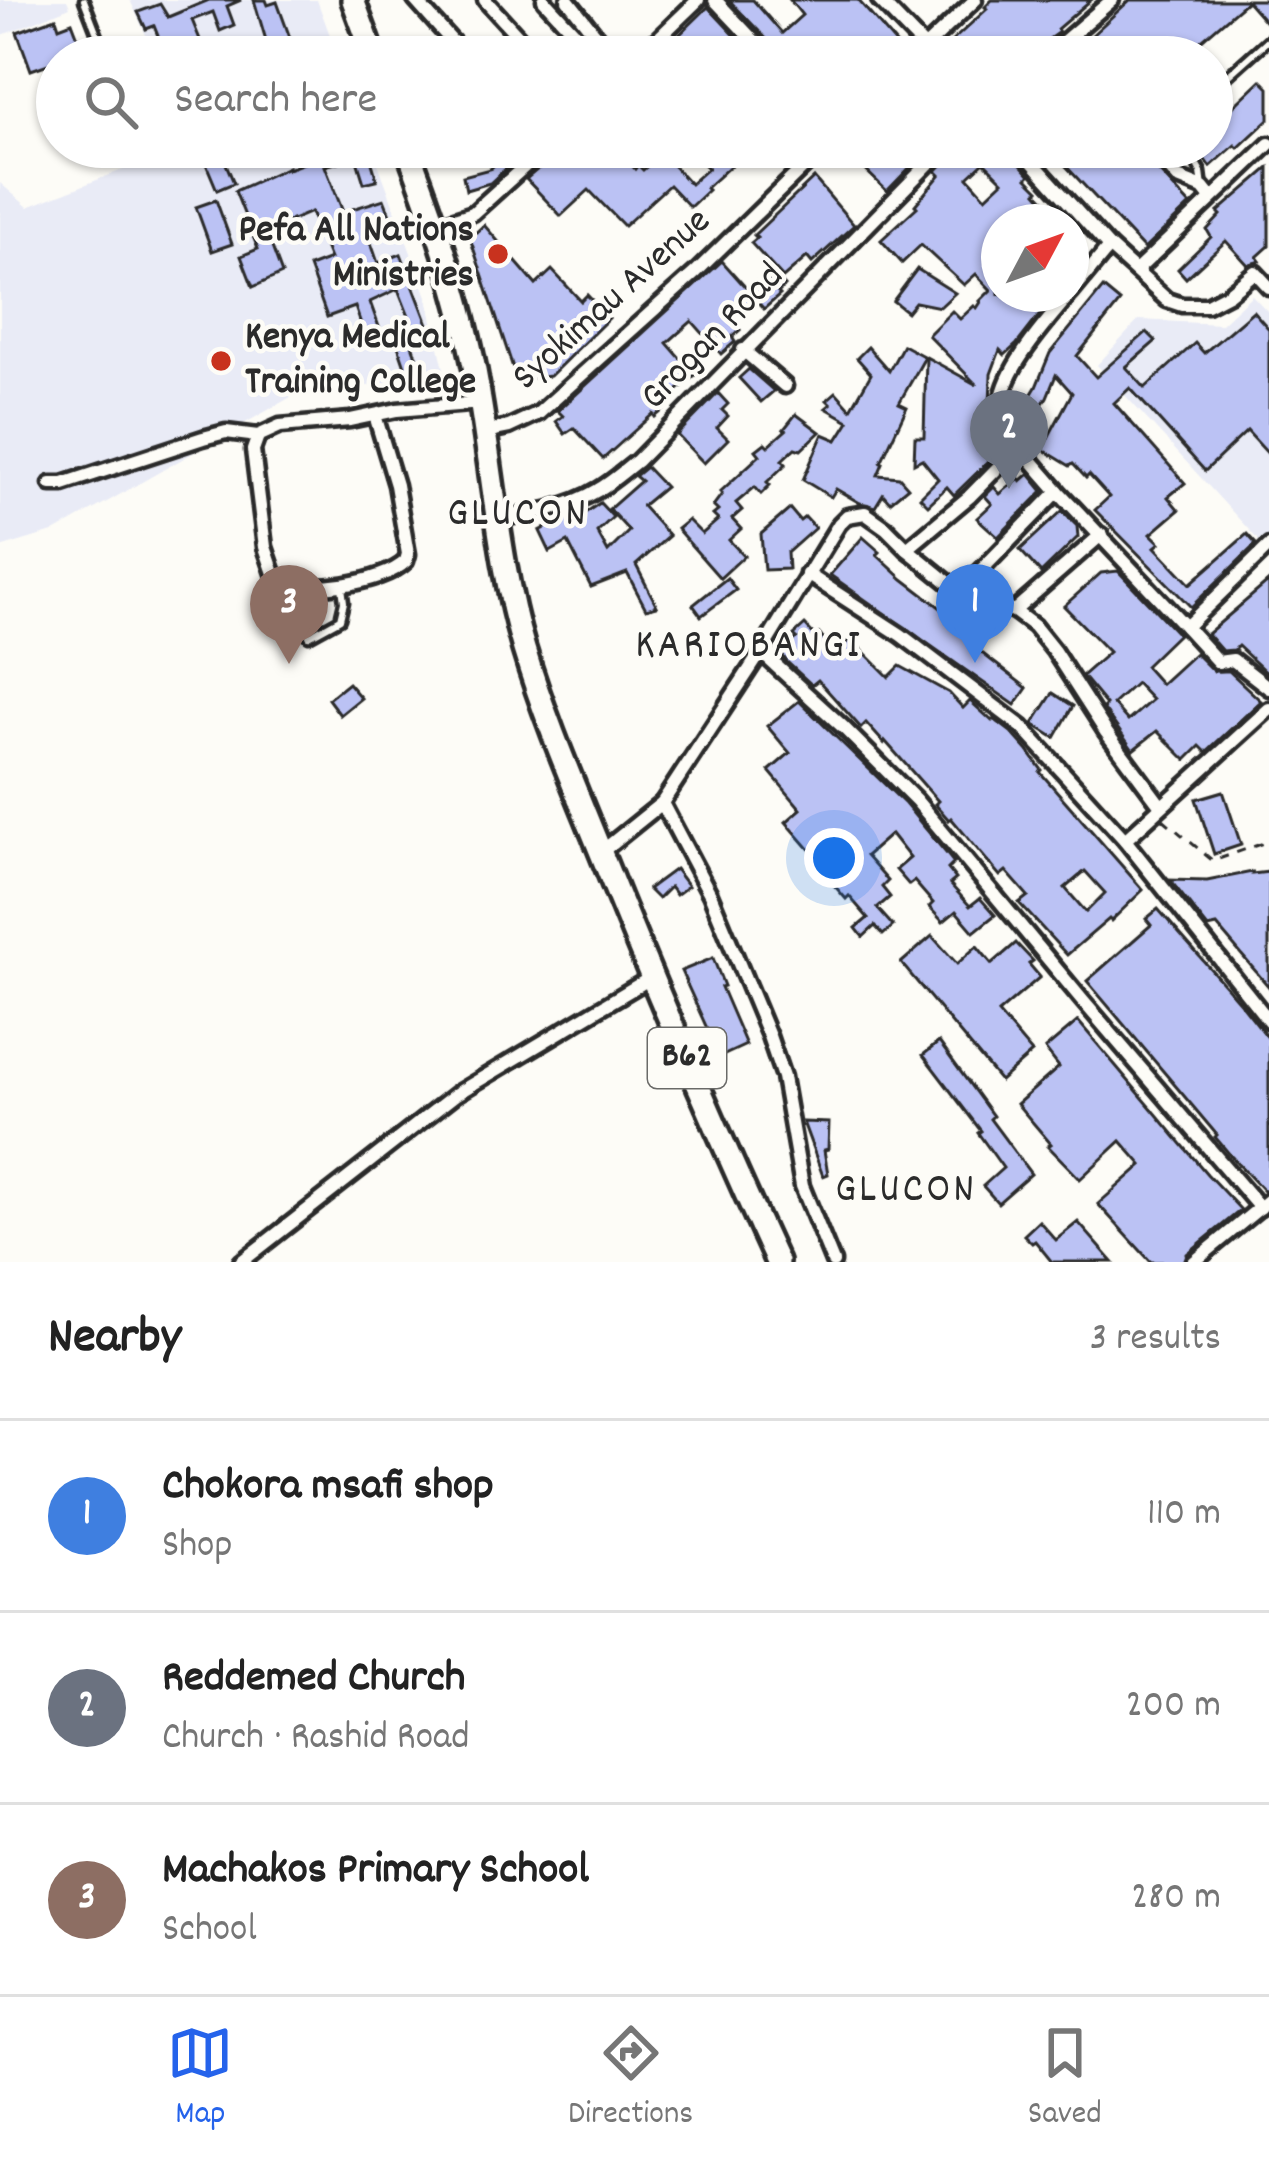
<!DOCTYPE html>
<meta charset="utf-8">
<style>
:root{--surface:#fff;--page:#f6f6f6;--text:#222;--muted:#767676;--line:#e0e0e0;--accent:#2563eb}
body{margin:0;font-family:Dekko,sans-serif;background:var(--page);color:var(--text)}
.compass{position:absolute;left:981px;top:204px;width:108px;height:108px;border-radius:50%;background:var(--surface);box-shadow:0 3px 9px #0004;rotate:49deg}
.you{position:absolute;left:834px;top:858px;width:42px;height:42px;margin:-30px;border:9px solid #fff;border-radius:50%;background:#1a73e8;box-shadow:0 0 0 18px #1a73e833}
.badge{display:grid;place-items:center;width:78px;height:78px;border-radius:50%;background:var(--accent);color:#fff;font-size:39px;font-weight:700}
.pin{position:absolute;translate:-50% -99px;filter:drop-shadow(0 3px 6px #0008)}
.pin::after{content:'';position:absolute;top:63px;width:42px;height:36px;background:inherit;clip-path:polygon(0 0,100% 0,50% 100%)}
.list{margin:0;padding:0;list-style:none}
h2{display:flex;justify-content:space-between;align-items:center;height:156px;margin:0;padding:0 48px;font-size:51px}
h2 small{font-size:39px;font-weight:400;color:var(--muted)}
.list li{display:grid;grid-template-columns:78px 1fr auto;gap:36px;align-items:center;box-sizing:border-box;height:192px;padding:0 48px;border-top:3px solid var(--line)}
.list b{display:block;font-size:45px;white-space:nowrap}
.list p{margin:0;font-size:39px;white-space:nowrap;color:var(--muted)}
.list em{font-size:39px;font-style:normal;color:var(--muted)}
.icon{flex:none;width:66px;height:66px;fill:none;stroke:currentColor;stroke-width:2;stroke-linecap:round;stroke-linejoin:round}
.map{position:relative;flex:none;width:1269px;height:1262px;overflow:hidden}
.search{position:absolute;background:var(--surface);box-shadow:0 3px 9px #0004;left:36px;right:36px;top:36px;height:132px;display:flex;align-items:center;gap:30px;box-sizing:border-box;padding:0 42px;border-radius:66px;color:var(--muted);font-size:45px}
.sheet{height:732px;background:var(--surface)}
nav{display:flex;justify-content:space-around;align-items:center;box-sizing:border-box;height:168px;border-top:3px solid var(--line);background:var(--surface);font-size:33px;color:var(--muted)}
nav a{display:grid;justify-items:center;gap:6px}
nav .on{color:var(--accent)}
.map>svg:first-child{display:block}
.built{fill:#e9ebf6}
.building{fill:#bbc2f4;stroke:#2b2b2b;stroke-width:3;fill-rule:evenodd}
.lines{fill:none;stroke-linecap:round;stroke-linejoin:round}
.service-casing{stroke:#2b2b2b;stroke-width:15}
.minor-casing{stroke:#2b2b2b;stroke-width:21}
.trunk-casing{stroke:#2b2b2b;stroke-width:30}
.path{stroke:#2b2b2b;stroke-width:3;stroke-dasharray:9 9;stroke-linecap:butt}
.service{stroke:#fdfcf7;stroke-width:6}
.minor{stroke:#fdfcf7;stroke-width:12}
.trunk{stroke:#fdfcf7;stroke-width:21}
.poi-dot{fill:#c8321e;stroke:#fdfcf7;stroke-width:4.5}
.labels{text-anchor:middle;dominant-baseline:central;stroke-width:9;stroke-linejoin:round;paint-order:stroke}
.shield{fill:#fdfcf7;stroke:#6a6a68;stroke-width:3}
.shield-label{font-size:36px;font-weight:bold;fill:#2b2b2b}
.poi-label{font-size:39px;font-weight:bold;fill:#2b2b2b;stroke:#fdfcf7;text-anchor:end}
.street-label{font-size:39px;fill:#2b2b2b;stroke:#fdfcf7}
.neighbourhood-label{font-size:42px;letter-spacing:3px;fill:#2b2b2b;stroke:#fdfcf7}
</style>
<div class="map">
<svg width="1269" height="1262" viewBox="0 0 1269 1262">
<rect width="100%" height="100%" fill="#fdfcf7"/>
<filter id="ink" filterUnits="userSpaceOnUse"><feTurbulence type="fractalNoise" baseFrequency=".00833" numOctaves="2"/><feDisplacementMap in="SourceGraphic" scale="24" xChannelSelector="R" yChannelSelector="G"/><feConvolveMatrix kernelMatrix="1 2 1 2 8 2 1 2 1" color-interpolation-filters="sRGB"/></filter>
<g filter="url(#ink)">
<!-- built -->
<g class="built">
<path d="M0,0H67L70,7L0,36Z"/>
<path d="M130,0H317L338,57H156Z"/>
<path d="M181,147H372L428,299L447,382L305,389L56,531L0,548V183L28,207Z"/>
<path d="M1252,295L1269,313V535L1261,543L1097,365L1139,320L1221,324Z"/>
</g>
<!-- building -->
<g class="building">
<path d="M209,0H241L227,6L234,25L220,31L213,12L192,20L201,42L166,56L154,26L146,29L138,12L160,4L168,17Z"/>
<path d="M254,0H266L268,5L277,2L297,57H271Z"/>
<path d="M729,0H753L782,33L802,15L790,0H858L898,46L885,57H779L777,50Z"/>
<path d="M992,0H1091L1057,29L1059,32L1035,49L1032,57H964L951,42L987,9L985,7Z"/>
<path d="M1130,0H1269V26L1247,1L1182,57H1177L1170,49L1161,57H1082L1078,48Z"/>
<path d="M708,7L755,57H687L672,42Z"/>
<path d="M56,18L59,27L72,22L80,43L67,48L70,57H57V61L31,70L17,32Z"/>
<path d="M1261,80L1269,88V119L1238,148L1235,145L1210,167L1196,147H1212V127Z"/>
<path d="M199,147H219L234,183L217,190Z"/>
<path d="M304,147H379V150L369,153L377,180L364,183L356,157L325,166L343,212L384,199L396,230L370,240L378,263L401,254L428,324L414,329L398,289L370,302L383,338L368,344L355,307L327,317L309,267L330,259L311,212L266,231L282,274L253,287L241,256L258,249L235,191L288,167V169L309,161Z"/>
<path d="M514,147H521L525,151L490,183L466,190L463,176L490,169Z"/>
<path d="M564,147H615L635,169L638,165L643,170L662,153L690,184L708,168L703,163L713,154L707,147H751L706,188L708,190L690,207L669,185L624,226L589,190L561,216L526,179Z"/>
<path d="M842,147H904L917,160L887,191Z"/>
<path d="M955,147H1005L1030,175L1027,178L1039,190L1037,192L1063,222H999V294H1056L1017,344L1005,355L1000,350L991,374L989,442L998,452L954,495L947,487L928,505L920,497L938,479L922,459L914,463L915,437H924L926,357L977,385L928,335L952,311L960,319L974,306L977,308L981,302L980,301L991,290L976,274L964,285L921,245L902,263L881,240L917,207L915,205L940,175L936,171L952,154ZM984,162L1003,181L986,197L968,177Z"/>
<path d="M1048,147H1141L1143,154L1190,205L1144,249Z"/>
<path d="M1269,168V246L1257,257L1260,261L1248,265L1226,241L1186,278L1178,269L1211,237L1207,230L1221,215L1218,212Z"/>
<path d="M814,178L854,225L812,263L807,257L783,278L751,243L757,238L754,235Z"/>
<path d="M216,200L232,244L212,251L196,207Z"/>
<path d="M484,225L536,285L552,270L581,301L587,295L609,318L550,376L517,380L470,238Z"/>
<path d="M722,261L747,289L755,282L760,288L775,275L785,286L778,293L780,295L764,309L754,298L730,319L740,330L732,337L735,342L721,354L692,321L667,343L695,375L663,403L667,407L655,417L653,414L603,459L574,428L565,434L556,421L563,416L558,411Z"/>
<path d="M917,269L955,293L940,307L915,302L907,312L893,301Z"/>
<path d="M1103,288L1120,302L1077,356L1096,377L1147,332L1156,341L1126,367L1145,388L1195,343L1204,353L1253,311L1269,329V455L1247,431L1205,471L1130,388L1114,403L1185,483L1168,497L1179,510L1151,534L1160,543L1155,547L1190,584L1247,534L1256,544L1191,607L1095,510L1109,497L1089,475L1086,478L1073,464L1070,466L1042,449L1072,393L1056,375L1047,397L1034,417L1022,410L1036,387L1050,353Z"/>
<path d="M408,333L421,370L408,375L395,337Z"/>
<path d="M903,345L925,357L899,403L907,407L881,462L883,463L878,475L899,477L908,487L890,502L883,494L875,507L860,503L836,489L831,497L803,480L823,434L837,440L849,421L826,408L831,404L827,400L836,392L851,409L871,374L857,358L868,347L889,371Z"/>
<path d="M749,369L774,391L761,402L739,378Z"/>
<path d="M718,393L728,404L722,410L728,416L717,428L728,439L704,463L677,435Z"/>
<path d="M796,414L820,432L801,450L795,448L782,460L786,464L767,482L770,485L761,494L755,487L736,503L742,510L732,519L741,529L729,540L744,556L720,578L677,529L688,520L702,534L718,520L713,515L718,511L713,506L722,494L720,492L760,455L756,450L765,443L768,446L786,430L784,429Z"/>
<path d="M646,467L665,487L642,506L669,536L636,565L657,606L646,609L627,573L591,587L568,542L550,552L540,531L573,514L576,519L600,503L613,517L597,532L608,552L629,531L609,509L641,481L635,476Z"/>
<path d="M1029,474L1043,491L998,537L977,518L992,504L985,496L994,487L1000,494L1019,478L1021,481Z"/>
<path d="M790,509L800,521L805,517L815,528L787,553L788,569L764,570L761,534Z"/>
<path d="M1062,511L1077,526L1078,537L1041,573L1020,550Z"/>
<path d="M863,537L880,552L877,555L903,579L967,628L971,623L984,634L974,647L1027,688L1015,705L830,575Z"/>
<path d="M1118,571L1178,634L1145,666L1161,684L1195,653L1213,671H1229L1261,701L1206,752L1200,746L1186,760L1157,731L1133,750L1103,708L1106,705L1082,676L1109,652L1064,606L1101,573ZM1136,683L1152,700L1128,721L1113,704Z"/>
<path d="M727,578L736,590L701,616L693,605Z"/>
<path d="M1269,581V675L1238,646L1234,650L1222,651L1207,634Z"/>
<path d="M805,625L816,637L819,634L835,652L851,639L889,677L900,666L949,693L963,708L970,701L992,721L994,719L1011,732L1028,751L1042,770L1040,772L1143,890L1111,921L1109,919L1067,955L1019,903L1028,896L1006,871L1000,876L951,818L949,820L935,804L938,801L885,741L884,743L866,723L861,728L818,680L812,685L787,662L781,653L797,638L794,635ZM1085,871L1105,893L1086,912L1065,888Z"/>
<path d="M348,683L361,698L340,715L328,699Z"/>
<path d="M1053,693L1073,706L1055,738L1033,724Z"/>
<path d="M799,701L905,804L946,853L954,863L948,869L956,879L950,884L970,906L980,898L995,915L974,932L956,911L943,922L929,907L933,903L914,881L909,885L896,870L910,858L891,834L866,856L888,881L882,887L890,897L877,908L893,926L883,935L875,926L863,937L856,928L868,918L849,896L846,899L833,884L815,862L818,859L786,822L801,809L769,771L790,753L767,726Z"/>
<path d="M1223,791L1241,845L1214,854L1196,799Z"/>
<path d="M675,869L688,886L676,895L670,887L658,899L648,889Z"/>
<path d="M1252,872V874L1269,872V987L1217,926L1208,928L1170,880L1207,881Z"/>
<path d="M1158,909L1243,1006L1269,1039V1190L1264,1191L1231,1156L1215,1137L1217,1135L1087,981L1151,925L1146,919Z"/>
<path d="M932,936L957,964L977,946L992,964L1016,943L1033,961L1029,964L1040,977L998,1013L1032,1053L1000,1081L901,963Z"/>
<path d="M713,958L724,986L721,987L746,1045L720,1057L681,971Z"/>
<path d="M1078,1021L1207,1174L1241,1210L1187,1254L1184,1262H1151L1098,1204L1142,1165L1121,1141L1080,1179L1048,1146L1051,1144L1017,1104L1059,1067L1045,1049Z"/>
<path d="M939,1042L993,1116L990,1119L1031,1174L998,1203L983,1186L1003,1168L978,1133L981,1131L923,1055Z"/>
<path d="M803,1122L829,1123L828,1149L824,1150L828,1174L823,1176Z"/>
<path d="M1039,1221L1056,1240L1078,1222L1113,1262H1052L1035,1241L1032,1243L1024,1235Z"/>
</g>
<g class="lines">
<!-- service casing -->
<g class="service-casing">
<g id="service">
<path d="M84,0L106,57"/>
<path d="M1212,90L1269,39"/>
<path d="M1187,147L1201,172L1203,188"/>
<path d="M309,636L340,619L344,602L342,587"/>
</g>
</g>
<!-- minor casing -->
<g class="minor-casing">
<g id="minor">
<path d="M415,0L466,57"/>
<path d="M485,0L537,57"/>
<path d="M544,0L581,40L593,57"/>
<path d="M568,0L613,57"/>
<path d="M715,0L769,57"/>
<path d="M879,0L934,57"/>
<path d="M639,57L698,0"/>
<path d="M915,57L975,0"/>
<path d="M1042,57L1061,44"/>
<path d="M1072,57L1061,44L1112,0"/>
<path d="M1019,147L1109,247L1167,300L1182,305H1207L1228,294L1255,272L1269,287"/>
<path d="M1151,147L1178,178L1203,188L1211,198"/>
<path d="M436,225L473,213L546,147"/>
<path d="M1136,271L1269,144"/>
<path d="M1071,293L1109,247"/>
<path d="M1070,294C1045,325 985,386 1004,429L1058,491L1186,627L1269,546"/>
<path d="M743,350L785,386"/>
<path d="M375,415L396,485L408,554L406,561C382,584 307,594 277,582L265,547L253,450L258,436L280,426L350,420L397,410L481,403"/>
<path d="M484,432L509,427L539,413L696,272L824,147"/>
<path d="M51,484H63L203,438L226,432L258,436"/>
<path d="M496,519C530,514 569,508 598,490C612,482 624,471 637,461L945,147"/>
<path d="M907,549L960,592L1014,611L1034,626L1054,651L1106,732L1161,806"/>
<path d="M807,574L901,635L1022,727L1125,840L1269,1021"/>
<path d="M960,592L1058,491"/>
<path d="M1014,611L1101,535"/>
<path d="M1186,627L1218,662L1233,660L1269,688"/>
<path d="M761,652L843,727L916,800L1083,1001L1260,1208"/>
<path d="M662,803L761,652L839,524L847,516L865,513L886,528L907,549L969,497L1019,446"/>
<path d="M1125,840L1269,709"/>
<path d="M600,853L662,803L710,894L769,1036L783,1077L802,1186L833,1262"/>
<path d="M241,1262L456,1094L652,977"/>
<path d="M1194,1262L1269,1200"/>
</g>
</g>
<!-- trunk casing -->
<g class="trunk-casing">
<g id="trunk">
<path d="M353,0L374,57"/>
<path d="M407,147C438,229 467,313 480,400C494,484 500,567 524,649C545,719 574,786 601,853C656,991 715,1127 777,1262"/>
</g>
</g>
<!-- path -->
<path class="path" d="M1163,819L1213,861L1269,841"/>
<!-- service -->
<use href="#service" class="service"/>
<!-- minor -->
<use href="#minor" class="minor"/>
<!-- trunk -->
<use href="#trunk" class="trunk"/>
</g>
</g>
<!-- markers -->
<g class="poi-dot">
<circle cx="498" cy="254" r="12"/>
<circle cx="221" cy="361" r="12"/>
</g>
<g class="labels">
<!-- shield labels -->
<rect class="shield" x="648" y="1028" width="78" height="60" rx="9"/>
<g class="shield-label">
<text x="687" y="1058">B62</text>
</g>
<!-- poi labels -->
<g class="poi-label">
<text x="474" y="232">Pefa All Nations<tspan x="474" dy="45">Ministries</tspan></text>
<text x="245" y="339" text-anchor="start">Kenya Medical<tspan x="245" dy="45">Training College</tspan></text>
</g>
<!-- street labels -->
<g class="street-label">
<text transform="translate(613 301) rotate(-42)">Syokimau Avenue</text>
<text transform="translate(714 338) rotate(-46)">Grogan Road</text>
</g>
<!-- neighbourhood labels -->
<g class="neighbourhood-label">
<text x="518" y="516">GLUCON</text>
<text x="749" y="648">KARIOBANGI</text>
<text x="906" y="1192">GLUCON</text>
</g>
</g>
</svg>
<svg class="compass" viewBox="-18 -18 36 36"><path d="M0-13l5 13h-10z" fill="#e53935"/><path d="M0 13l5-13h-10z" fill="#767676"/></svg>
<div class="you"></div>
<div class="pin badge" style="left:975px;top:663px;background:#3f7fe0">1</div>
<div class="pin badge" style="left:1009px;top:489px;background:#6b7280">2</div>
<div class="pin badge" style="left:289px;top:664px;background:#8d6e63">3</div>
<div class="search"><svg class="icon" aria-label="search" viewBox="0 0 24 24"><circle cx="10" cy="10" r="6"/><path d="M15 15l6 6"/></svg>Search here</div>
</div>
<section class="sheet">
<h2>Nearby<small>3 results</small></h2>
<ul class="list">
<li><span class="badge" style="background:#3f7fe0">1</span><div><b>Chokora msafi shop</b><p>Shop</p></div><em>110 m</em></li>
<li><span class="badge" style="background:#6b7280">2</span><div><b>Reddemed Church</b><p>Church · Rashid Road</p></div><em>200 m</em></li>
<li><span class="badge" style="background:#8d6e63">3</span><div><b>Machakos Primary School</b><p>School</p></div><em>280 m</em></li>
</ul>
</section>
<nav>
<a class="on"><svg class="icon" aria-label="map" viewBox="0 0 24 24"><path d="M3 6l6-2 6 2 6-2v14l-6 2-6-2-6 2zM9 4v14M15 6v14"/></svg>Map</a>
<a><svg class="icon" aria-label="directions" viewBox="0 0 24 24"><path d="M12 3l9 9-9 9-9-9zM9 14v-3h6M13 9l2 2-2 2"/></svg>Directions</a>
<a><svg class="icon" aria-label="saved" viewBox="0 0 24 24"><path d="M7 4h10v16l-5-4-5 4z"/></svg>Saved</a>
</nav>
